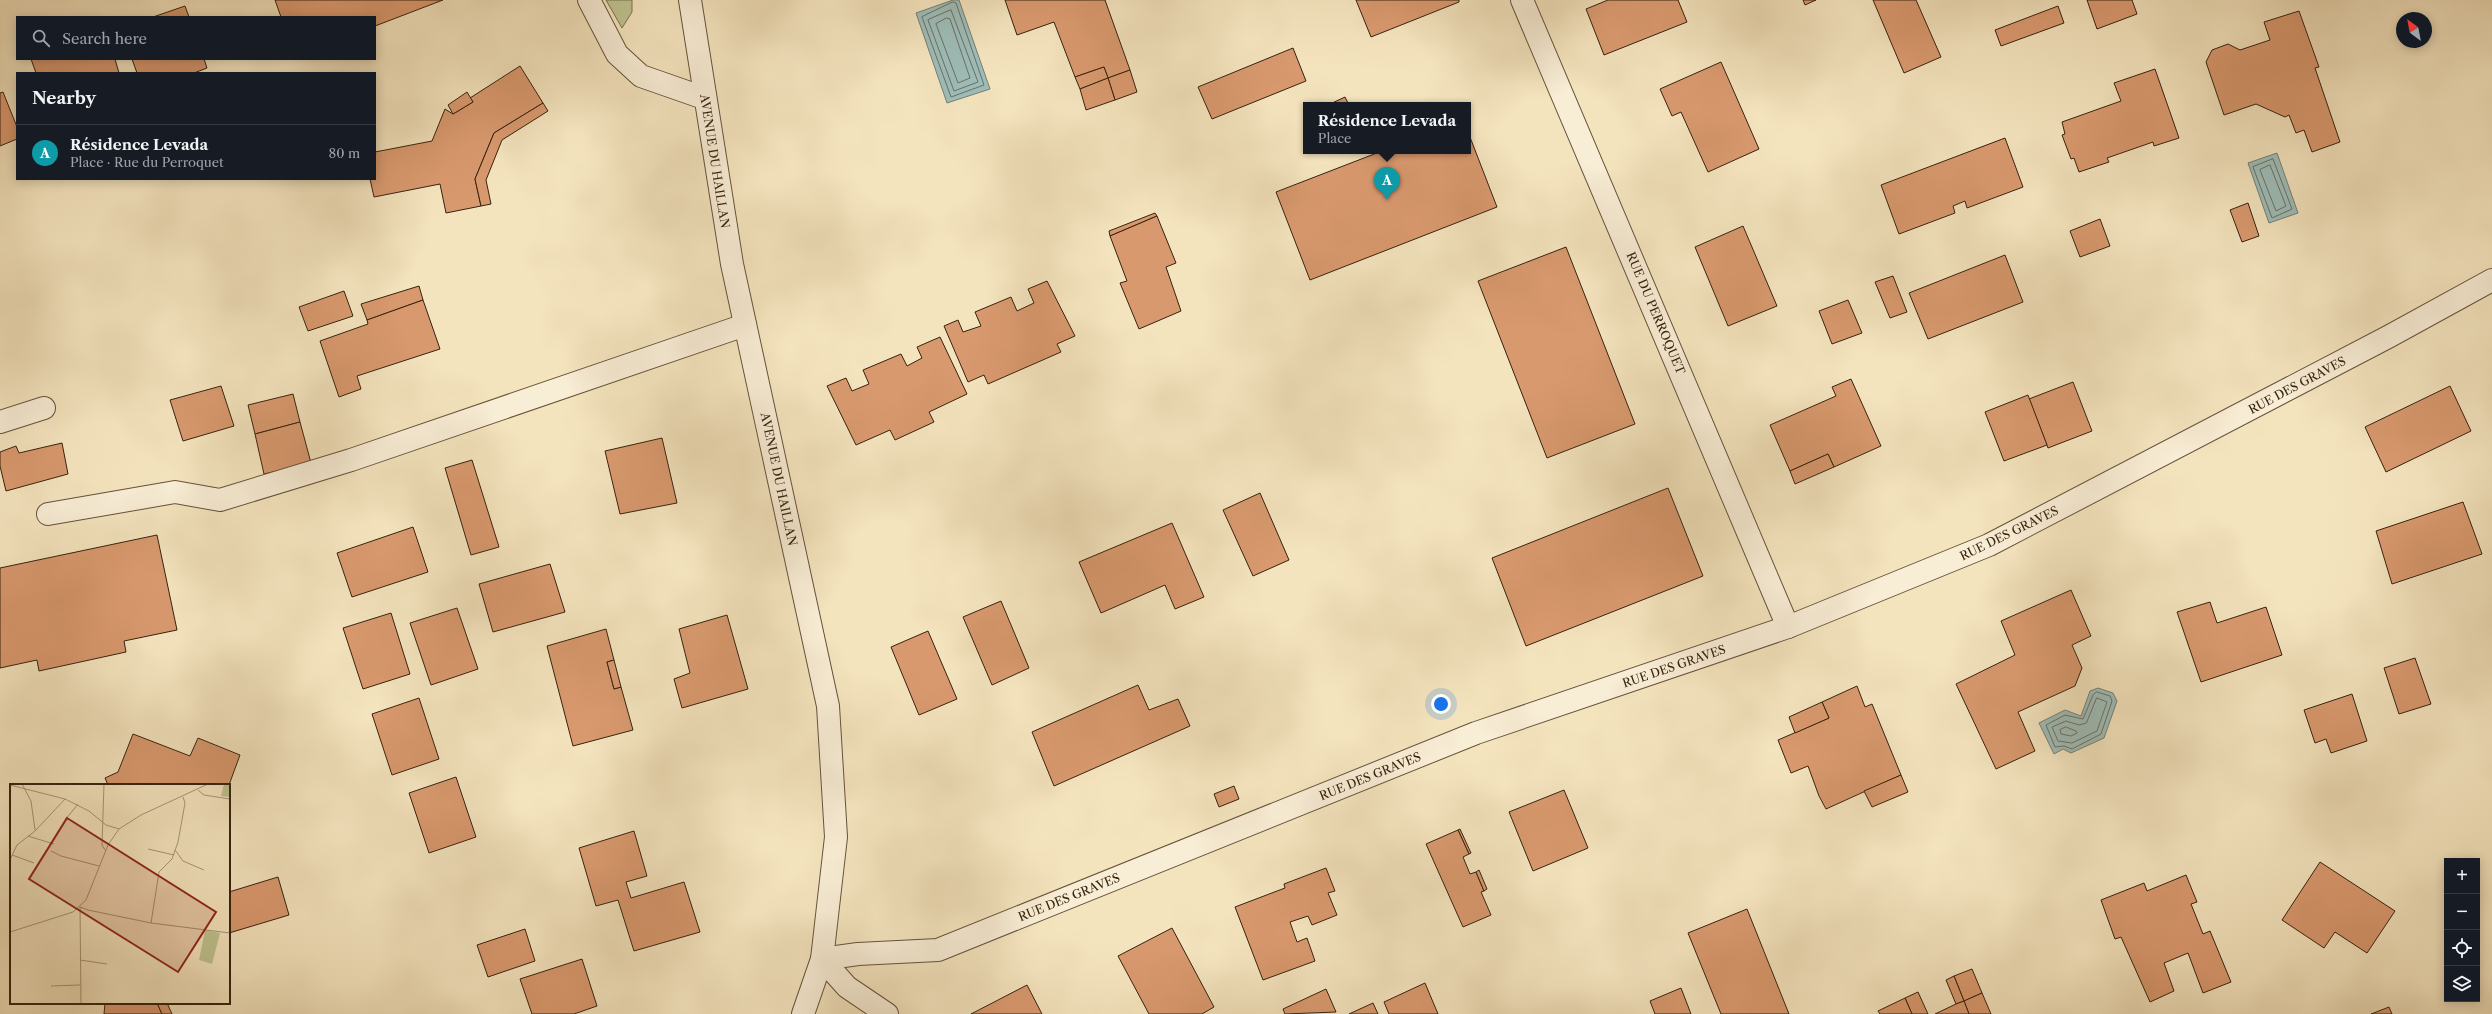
<!DOCTYPE html>
<meta charset="utf-8">
<style>
:root{--surface:#171b24;--page:#20242c;--text:#f1f3f6;--muted:#9ea1a6;--line:#363941;--accent:#2563eb}
body{margin:0;font-family:"Libre Caslon Text",serif;background:var(--page);color:var(--text)}
.controls{position:absolute;right:12px;bottom:12px;display:grid;overflow:hidden;border-radius:0px;box-shadow:0 2px 10px #0003}
.controls button{width:36px;height:36px;display:grid;place-items:center;padding:0;border:0;border-bottom:1px solid var(--line);background:var(--surface);color:var(--text);font:20px sans-serif}
.compass{position:absolute;left:2396px;top:12px;width:36px;height:36px;border-radius:50%;background:var(--surface);box-shadow:0 2px 10px #0003;rotate:328deg}
.you{position:absolute;left:1441px;top:704px;width:14px;height:14px;margin:-10px;border:3px solid #fff;border-radius:50%;background:#1a73e8;box-shadow:0 0 0 6px #1a73e833}
.badge{display:grid;place-items:center;width:26px;height:26px;border-radius:50%;background:var(--accent);color:#fff;font-size:13px;font-weight:700}
.pin{position:absolute;translate:-50% -33px;filter:drop-shadow(0 1px 2px #0008)}
.pin::after{content:'';position:absolute;top:21px;width:14px;height:12px;background:inherit;clip-path:polygon(0 0,100% 0,50% 100%)}
.popup{position:absolute;left:1303px;top:102px;width:168px;height:52px;box-sizing:border-box;display:grid;place-content:center;border-radius:0px;background:var(--surface);filter:drop-shadow(0 1px 3px #0005);font-size:13px;white-space:nowrap;color:var(--muted)}
.popup b{font-size:15px;color:var(--text)}
.popup::after{content:'';position:absolute;left:50%;top:100%;margin-left:-8px;border:8px solid transparent;border-top-color:var(--surface)}
.list{margin:0;padding:0;list-style:none}
h2{display:flex;justify-content:space-between;align-items:center;height:52px;margin:0;padding:0 16px;font-size:17px}
h2 small{font-size:13px;font-weight:400;color:var(--muted)}
.list li{display:grid;grid-template-columns:26px 1fr auto;gap:12px;align-items:center;box-sizing:border-box;height:56px;padding:0 16px;border-top:1px solid var(--line)}
.list b{display:block;font-size:15px;white-space:nowrap}
.list p{margin:0;font-size:13px;white-space:nowrap;color:var(--muted)}
.list em{font-size:13px;font-style:normal;color:var(--muted)}
.icon{flex:none;width:22px;height:22px;fill:none;stroke:currentColor;stroke-width:2;stroke-linecap:round;stroke-linejoin:round}
.map{position:relative;flex:none;width:2492px;height:1014px;overflow:hidden}
.search{position:absolute;background:var(--surface);box-shadow:0 2px 10px #0003;left:16px;top:16px;width:360px;height:44px;display:flex;align-items:center;gap:10px;box-sizing:border-box;padding:0 14px;border-radius:0px;color:var(--muted);font-size:15px}
.panel{position:absolute;background:var(--surface);box-shadow:0 2px 10px #0003;left:16px;top:72px;width:360px;height:108px;border-radius:0px}
.map>svg:first-child{display:block}
.green{fill:#bfc38f;stroke:#7a724f}
.water{fill:#9ebdb9;stroke:#747f75}
.lines{fill:none;stroke-linecap:round;stroke-linejoin:round}
.shore{stroke:#6a7064;stroke-width:1}
.building{fill:#d9996e;stroke:#36220f}
.minor-casing{stroke:#66523b;stroke-width:24}
.minor{stroke:#f8edd5;stroke-width:22}
.labels{text-anchor:middle;dominant-baseline:central;stroke-width:4;stroke-linejoin:round;paint-order:stroke}
.street-label{font-size:12px;fill:#36220f;stroke:#f8edd5}
.inset-road{fill:none;stroke:#a89678;stroke-width:1}
.view{fill:#8f2418;fill-opacity:0.15;stroke:#8f2418;stroke-width:2}
.inset-edge{fill:none;stroke:#36220f;stroke-width:2}
</style>
<div class="map">
<svg width="2492" height="1014" viewBox="0 0 2492 1014">
<rect width="100%" height="100%" fill="#f4e4be"/>
<filter id="stains"><feTurbulence type="fractalNoise" baseFrequency=".005" numOctaves="4"/><feColorMatrix values="0 0 0 0 .2 0 0 0 0 .09 0 0 0 0 .02 0 0 0 .5 -.17"/></filter>
<radialGradient id="worn" r=".72"><stop offset=".6" stop-color="#630" stop-opacity="0"/><stop offset="1" stop-color="#630" stop-opacity=".3"/></radialGradient>
<!-- green -->
<path class="green" d="M606,0H632V12L622,28Z"/>
<!-- water -->
<g class="water">
<path d="M953,0H959L990,89L947,103L916,13Z"/>
<path d="M2277,153L2298,213L2269,223L2248,163Z"/>
<path d="M2098,688L2113,693L2117,701L2104,738L2071,753L2063,749L2054,754L2039,723L2065,710L2081,716L2090,691Z"/>
</g>
<g class="lines">
<!-- shore -->
<g class="shore">
<path d="M953,2L956,3L984,85L951,97L922,17Z"/>
<path d="M951,10L978,82L954,91L928,20Z"/>
<path d="M947,18L950,19L970,78L958,83L936,24Z"/>
<path d="M2273,159L2292,209L2272,218L2253,167Z"/>
<path d="M2270,165L2286,206L2276,211L2260,170Z"/>
<path d="M2097,692L2110,696L2112,701L2101,734L2072,749L2064,746L2055,747L2046,725L2065,715L2083,719L2093,695Z"/>
<path d="M2097,698L2107,702L2097,731L2072,743L2058,741L2052,727L2066,721L2079,725L2086,723Z"/>
<path d="M2066,727L2076,731L2077,733L2071,736L2061,734L2060,730Z"/>
</g>
</g>
<!-- building -->
<g class="building">
<path d="M275,0H443L375,26V17H281Z"/>
<path d="M1005,0H1105L1130,70L1108,78L1104,67L1075,77L1054,22L1017,35Z"/>
<path d="M1356,0H1459V2L1371,37Z"/>
<path d="M1608,0H1678L1687,22L1604,55L1586,9Z"/>
<path d="M1803,0H1816L1805,5Z"/>
<path d="M1873,0H1916L1941,57L1904,73Z"/>
<path d="M2087,0H2132L2137,14L2097,29Z"/>
<path d="M185,6L189,17H153Z"/>
<path d="M2058,6L2064,23L2001,46L1995,30Z"/>
<path d="M2299,11L2319,67L2315,68L2340,142L2312,152L2304,130L2296,133L2289,115L2285,117L2256,104L2224,115L2206,62L2212,50L2228,44L2240,50L2270,40L2264,22Z"/>
<path d="M1293,48L1306,81L1212,119L1198,87Z"/>
<path d="M31,59H115L119,73H36Z"/>
<path d="M132,59H204L207,68L194,73H137Z"/>
<path d="M1721,62L1759,149L1708,172L1681,112L1672,116L1660,89Z"/>
<path d="M520,66L543,103L494,133L475,179L481,206L446,213L440,184L374,197L370,179H375V152L432,141L445,109L453,114L473,102L470,98Z"/>
<path d="M1104,67L1108,78L1080,89L1075,77Z"/>
<path d="M2155,69L2179,138L2154,146L2153,142L2107,158L2109,162L2079,172L2074,158L2071,159L2062,135L2065,134L2062,122L2121,101L2114,83Z"/>
<path d="M1130,70L1137,92L1115,100L1108,78Z"/>
<path d="M1108,78L1115,100L1086,110L1080,89Z"/>
<path d="M3,92L17,127V139L0,146V93Z"/>
<path d="M467,92L473,102L453,114L448,105Z"/>
<path d="M1345,97L1349,105H1328Z"/>
<path d="M543,103L548,111L502,140L486,180L491,204L481,206L475,179L494,133Z"/>
<path d="M1468,132L1497,207L1310,280L1276,192L1382,151H1468Z"/>
<path d="M2005,138L2023,187L1967,208L1965,201L1953,206L1955,213L1899,234L1881,185Z"/>
<path d="M2248,203L2259,236L2242,242L2230,210Z"/>
<path d="M1155,213L1157,216L1110,236L1109,231Z"/>
<path d="M1157,216L1176,263L1166,267L1181,311L1139,329L1120,283L1127,281L1110,236Z"/>
<path d="M2100,219L2110,246L2080,257L2070,231Z"/>
<path d="M1743,226L1777,306L1728,326L1695,247Z"/>
<path d="M1566,247L1635,424L1547,458L1478,281Z"/>
<path d="M2005,255L2023,302L1928,339L1909,293Z"/>
<path d="M1893,276L1907,312L1890,318L1875,282Z"/>
<path d="M1047,281L1075,336L1057,344L1061,352L988,384L984,375L968,382L944,326L958,320L963,332L981,326L975,312L1011,297L1017,311L1034,303L1028,289Z"/>
<path d="M419,286L423,300L367,320L361,304Z"/>
<path d="M344,291L353,316L308,331L299,307Z"/>
<path d="M423,300L440,349L357,376L361,389L339,397L320,341L368,324L367,320Z"/>
<path d="M1848,300L1862,333L1832,344L1819,311Z"/>
<path d="M940,337L967,394L929,412L934,422L895,440L890,430L856,445L827,386L846,378L852,391L869,384L863,370L901,354L907,366L922,358L917,347Z"/>
<path d="M1851,379L1881,446L1834,467L1828,454L1790,471L1770,425L1836,396L1832,387Z"/>
<path d="M2073,382L2092,431L2048,448L2029,399Z"/>
<path d="M221,386L234,426L183,441L170,400Z"/>
<path d="M2450,386L2471,431L2386,472L2365,427Z"/>
<path d="M293,394L300,422L255,434L248,405Z"/>
<path d="M2028,395L2047,445L2004,461L1985,412Z"/>
<path d="M300,422L311,463L264,474L255,434Z"/>
<path d="M662,438L677,503L620,514L605,451Z"/>
<path d="M62,443L68,474L6,491L0,466V452L16,446L19,453Z"/>
<path d="M1828,454L1834,467L1795,484L1790,471Z"/>
<path d="M472,460L499,547L471,555L445,468Z"/>
<path d="M1668,488L1703,576L1526,646L1492,558Z"/>
<path d="M1260,493L1289,560L1253,576L1223,510Z"/>
<path d="M2463,502L2482,554L2392,584L2376,531Z"/>
<path d="M1172,523L1204,597L1175,609L1165,585L1101,613L1079,562Z"/>
<path d="M413,527L428,572L352,597L337,553Z"/>
<path d="M157,535L177,630L124,641L126,652L39,671L37,660L0,668V568Z"/>
<path d="M550,564L565,612L493,632L479,584Z"/>
<path d="M2071,590L2091,636L2072,645L2082,668L2075,686L2018,712L2035,751L1996,769L1956,684L2015,655L2001,621Z"/>
<path d="M1001,601L1029,668L992,685L963,617Z"/>
<path d="M2210,602L2217,623L2266,607L2282,655L2201,682L2177,612Z"/>
<path d="M457,608L478,669L431,685L410,623Z"/>
<path d="M391,613L410,674L363,689L343,628Z"/>
<path d="M727,615L748,689L682,708L674,679L690,673L679,629Z"/>
<path d="M606,629L614,660L607,662L614,689L621,687L633,730L573,746L547,646Z"/>
<path d="M928,631L957,699L919,715L891,647Z"/>
<path d="M2415,658L2431,704L2399,714L2384,668Z"/>
<path d="M614,660L621,687L614,689L607,662Z"/>
<path d="M1138,685L1149,710L1178,699L1190,726L1054,786L1032,732Z"/>
<path d="M1857,686L1865,707L1872,704L1901,775L1826,809L1819,796L1808,766L1791,773L1778,740L1829,718L1822,702Z"/>
<path d="M2352,694L2367,741L2331,753L2326,739L2315,743L2304,710Z"/>
<path d="M419,698L439,759L392,775L372,714Z"/>
<path d="M1822,702L1829,718L1795,733L1789,717Z"/>
<path d="M133,734L190,756L198,738L240,755L229,785H108L105,778L118,772Z"/>
<path d="M1901,775L1908,792L1872,807L1864,791Z"/>
<path d="M456,777L476,837L429,853L409,793Z"/>
<path d="M1234,786L1239,799L1219,807L1214,794Z"/>
<path d="M1564,790L1588,848L1533,871L1509,812Z"/>
<path d="M1460,829L1471,853L1469,854L1458,830Z"/>
<path d="M1458,830L1469,854L1463,857L1470,874L1476,872L1484,891L1481,892L1491,915L1463,927L1426,844Z"/>
<path d="M634,831L647,876L626,882L631,898L684,882L700,932L634,951L618,900L596,906L579,848Z"/>
<path d="M2320,862L2395,911L2367,953L2335,932L2324,948L2282,920Z"/>
<path d="M1326,868L1335,891L1328,893L1337,915L1312,925L1308,916L1290,922L1297,942L1307,938L1315,961L1263,980L1235,907L1285,888L1284,884Z"/>
<path d="M1479,870L1487,889L1484,891L1476,872Z"/>
<path d="M2186,875L2197,902L2191,904L2203,934L2210,931L2231,982L2203,993L2188,953L2164,963L2174,991L2150,1002L2121,937L2115,939L2101,900L2144,883L2147,891Z"/>
<path d="M278,877L289,915L229,933V892Z"/>
<path d="M1747,909L1789,1014H1721L1688,933Z"/>
<path d="M1172,928L1214,1007L1202,1014H1149L1118,956Z"/>
<path d="M525,929L535,961L488,977L477,945Z"/>
<path d="M582,959L597,1006L574,1014H532L520,979Z"/>
<path d="M1972,969L1982,993L1964,1001L1954,976Z"/>
<path d="M1954,976L1964,1001L1956,1004L1946,980Z"/>
<path d="M1425,983L1438,1014H1389L1384,1002Z"/>
<path d="M1027,985L1042,1014H971Z"/>
<path d="M1681,988L1691,1014H1655L1650,1001Z"/>
<path d="M1326,989L1336,1012L1285,1014L1283,1009Z"/>
<path d="M1918,992L1928,1014H1912L1905,998Z"/>
<path d="M1982,993L1991,1014H1969L1964,1001Z"/>
<path d="M1905,998L1912,1014H1880L1878,1011Z"/>
<path d="M1964,1001L1969,1014H1935L1956,1004Z"/>
<path d="M105,1003H157L162,1014H104Z"/>
<path d="M157,1003H167L172,1014H162Z"/>
<path d="M1373,1003L1378,1014H1349Z"/>
<path d="M2389,1007L2392,1014H2371Z"/>
</g>
<g class="lines">
<!-- minor casing -->
<g class="minor-casing">
<g id="minor">
<path d="M589,0L617,54L641,76L704,98"/>
<path d="M690,0L732,264L828,706L836,837L822,959L803,1014"/>
<path d="M1522,0L1788,627"/>
<path d="M0,422L44,408"/>
<path d="M48,514L175,492L220,500L351,460L745,325"/>
<path d="M822,959L858,954L938,950L1476,733L1788,627L1989,545L2388,337L2492,280"/>
<path d="M822,959L847,987L887,1014"/>
</g>
</g>
<!-- minor -->
<use href="#minor" class="minor"/>
</g>
<g class="labels">
<!-- street labels -->
<g class="street-label">
<text transform="translate(715 161) rotate(81)">AVENUE DU HAILLAN</text>
<text transform="translate(1656 313) rotate(67)">RUE DU PERROQUET</text>
<text transform="translate(2297 385) rotate(-28)">RUE DES GRAVES</text>
<text transform="translate(779 479) rotate(78)">AVENUE DU HAILLAN</text>
<text transform="translate(2009 533) rotate(-26)">RUE DES GRAVES</text>
<text transform="translate(1674 666) rotate(-19)">RUE DES GRAVES</text>
<text transform="translate(1370 776) rotate(-22)">RUE DES GRAVES</text>
<text transform="translate(1069 897) rotate(-22)">RUE DES GRAVES</text>
</g>
</g>
<!-- overview -->
<g transform="translate(10 784)">
<rect width="220" height="220" fill="#f4e4be"/>
<path d="M214,0H220V13L211,12ZM195,146L210,149L202,180L189,176Z" fill="#bfc38f"/>
<path class="inset-road" d="M12,0L21,17L25,46M94,0L92,61L95,66M0,1L55,15L79,27L96,41L109,45M188,6L194,11L220,15M56,35L68,20M18,52L44,60M138,65L164,71M165,66L173,77L194,86M41,67L51,72L89,82M2,71L24,79M0,76L7,61L25,47L55,15M70,123L78,126L141,139L220,149M70,123L71,220M141,139L149,88L162,75L168,58L175,19L173,13M0,148L63,128L76,116L98,61L109,45L131,31L198,0M70,176L97,180M41,202L70,201"/>
<path class="view" d="M57,34L206,128L168,188L19,95Z"/>
<rect width="220" height="220" class="inset-edge"/>
</g>
<rect width="100%" height="100%" filter="url(#stains)"/>
<rect width="100%" height="100%" fill="url(#worn)"/>
</svg>
<div class="controls">
<button>+</button>
<button>−</button>
<button><svg class="icon" aria-label="locate" viewBox="0 0 24 24"><circle cx="12" cy="12" r="6"/><path d="M12 2v4M12 18v4M2 12h4M18 12h4"/></svg></button>
<button><svg class="icon" aria-label="layers" viewBox="0 0 24 24"><path d="M12 4l9 5-9 5-9-5zM3 14l9 5 9-5"/></svg></button>
</div>
<svg class="compass" viewBox="-18 -18 36 36"><path d="M0-13l5 13h-10z" fill="#e53935"/><path d="M0 13l5-13h-10z" fill="#9ea1a6"/></svg>
<div class="you"></div>
<div class="pin badge" style="left:1387px;top:200px;background:#0f9aa8">A</div>
<div class="popup"><b>Résidence Levada</b>Place</div>
<div class="search"><svg class="icon" aria-label="search" viewBox="0 0 24 24"><circle cx="10" cy="10" r="6"/><path d="M15 15l6 6"/></svg>Search here</div>
<section class="panel">
<h2>Nearby<small></small></h2>
<ul class="list">
<li><span class="badge" style="background:#0f9aa8">A</span><div><b>Résidence Levada</b><p>Place · Rue du Perroquet</p></div><em>80 m</em></li>
</ul>
</section>
</div>
